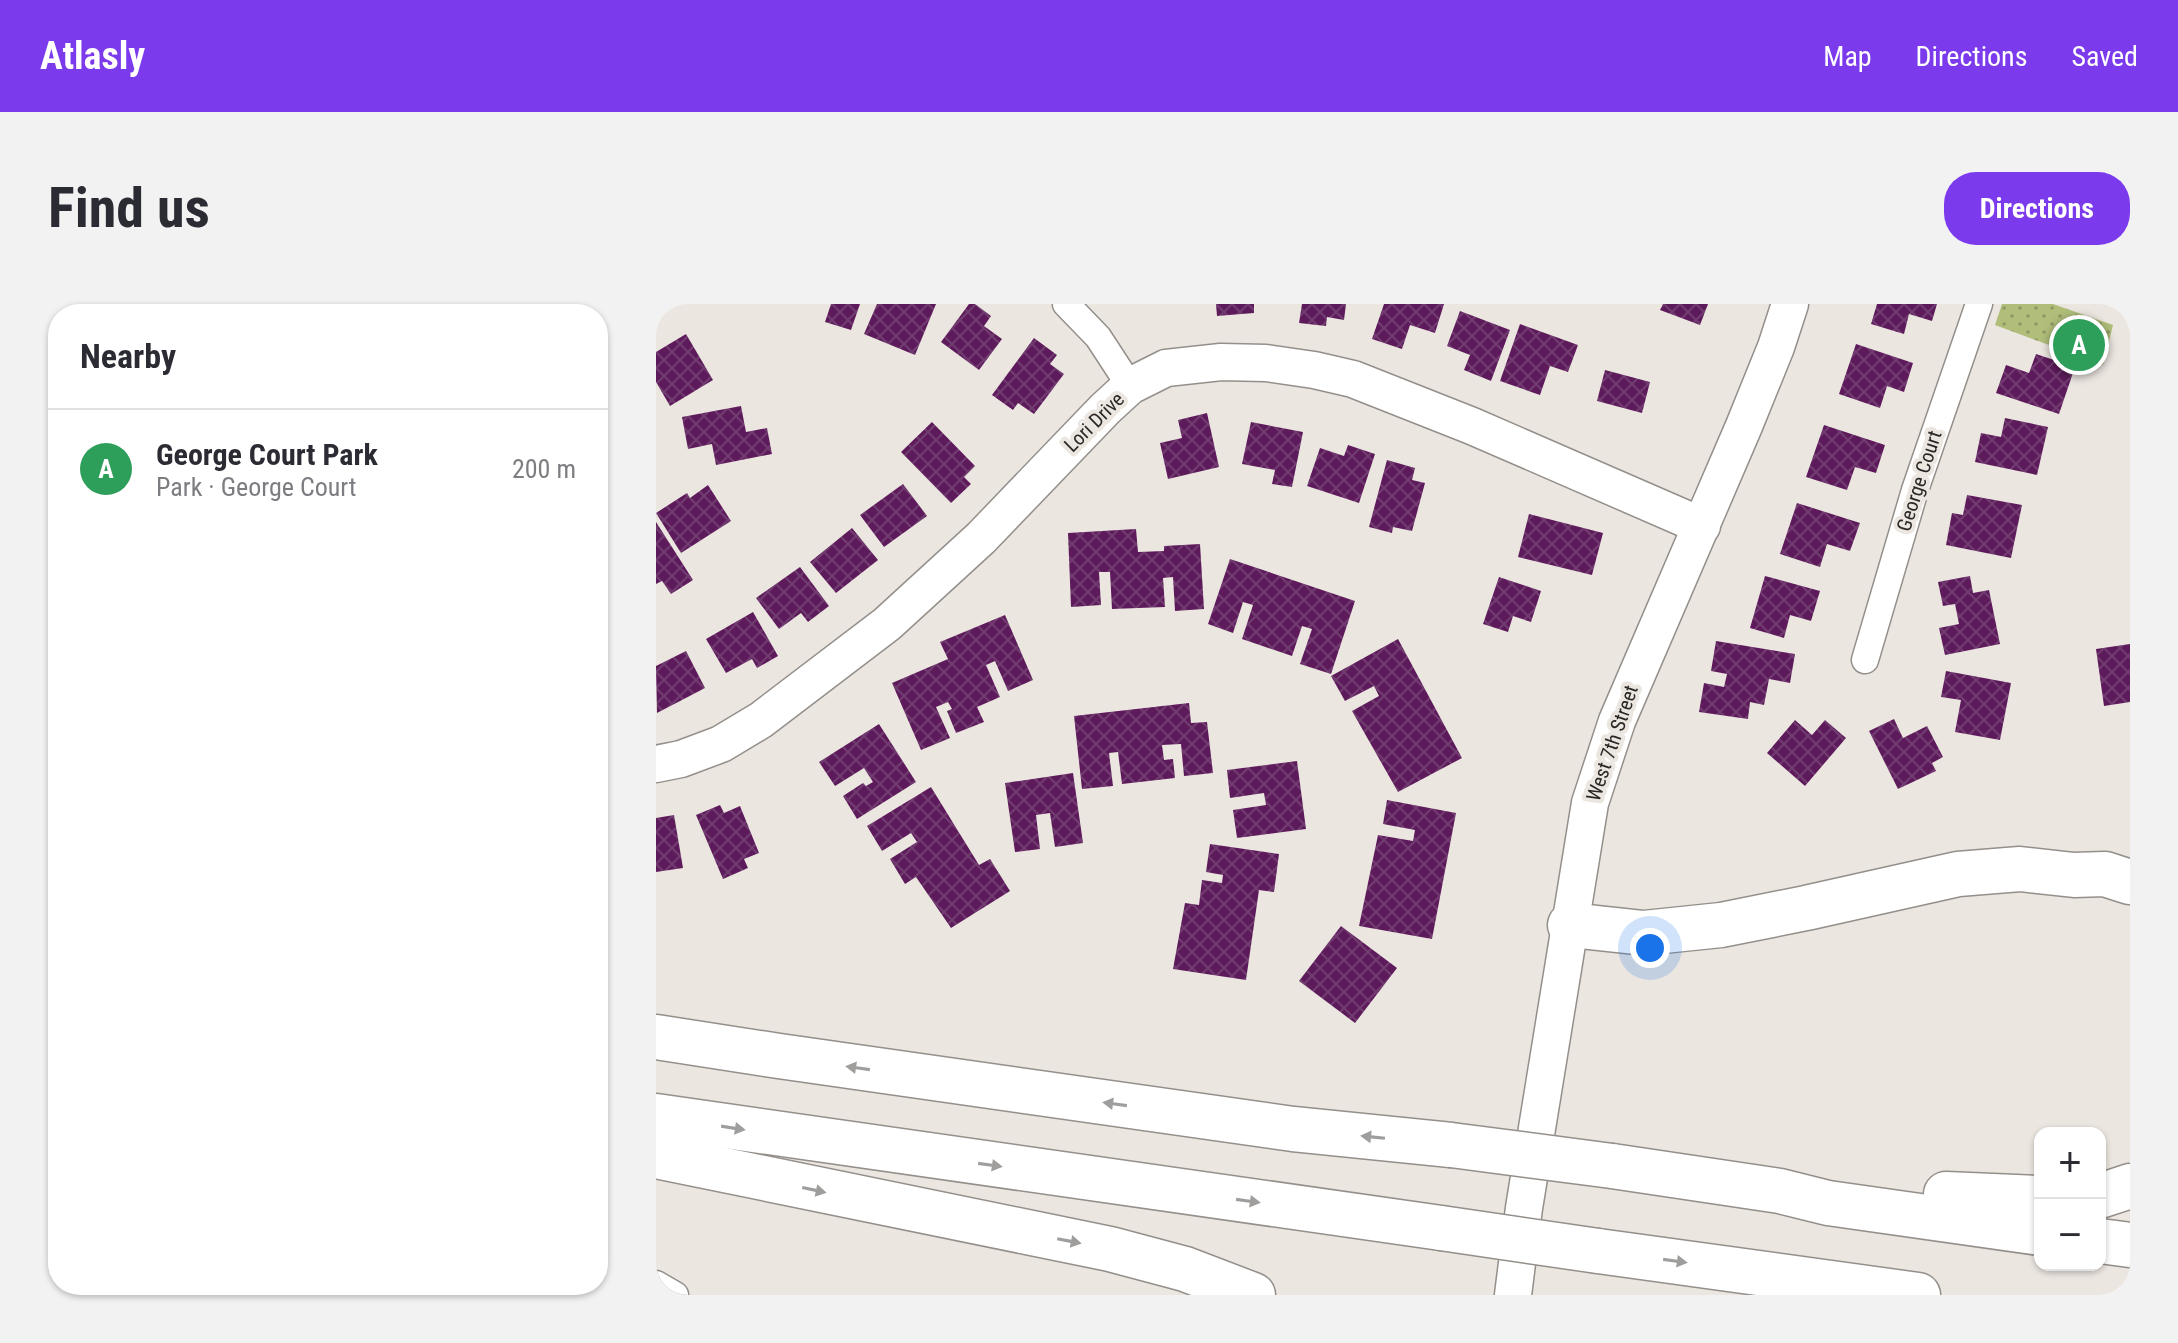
<!DOCTYPE html>
<meta charset="utf-8">
<style>
:root{--surface:#fff;--page:#f2f2f3;--text:#2b2b33;--muted:#7c7c81;--line:#e1e1e2;--accent:#7c3aed}
body{margin:0;font-family:"Roboto Condensed",sans-serif;background:var(--page);color:var(--text)}
.controls{position:absolute;right:24px;bottom:24px;display:grid;overflow:hidden;border-radius:16px;box-shadow:0 2px 6px #0004}
.controls button{width:72px;height:72px;display:grid;place-items:center;padding:0;border:0;border-bottom:2px solid var(--line);background:var(--surface);color:var(--text);font:40px sans-serif}
.you{position:absolute;left:994px;top:644px;width:28px;height:28px;margin:-20px;border:6px solid #fff;border-radius:50%;background:#1a73e8;box-shadow:0 0 0 12px #1a73e833}
.badge{display:grid;place-items:center;width:52px;height:52px;border-radius:50%;background:var(--accent);color:#fff;font-size:26px;font-weight:700}
.pin{position:absolute;translate:-50% -50%;border:4px solid #fff;box-shadow:0 2px 8px #0006}
.list{margin:0;padding:0;list-style:none}
h2{display:flex;justify-content:space-between;align-items:center;height:104px;margin:0;padding:0 32px;font-size:34px}
h2 small{font-size:26px;font-weight:400;color:var(--muted)}
.list li{display:grid;grid-template-columns:52px 1fr auto;gap:24px;align-items:center;box-sizing:border-box;height:120px;padding:0 32px;border-top:2px solid var(--line)}
.list b{display:block;font-size:30px;white-space:nowrap}
.list p{margin:0;font-size:26px;white-space:nowrap;color:var(--muted)}
.list em{font-size:26px;font-style:normal;color:var(--muted)}
.map{position:relative;flex:none;width:1474px;height:991px;overflow:hidden;border-radius:32px}
header{display:flex;align-items:center;gap:48px;box-sizing:border-box;height:112px;padding:0 40px;background:var(--accent);color:#fff}
header strong{font-size:38px}
nav{display:flex;gap:44px;margin-inline-start:auto;font-size:28px}
.intro{display:flex;align-items:center;justify-content:space-between;box-sizing:border-box;height:192px;padding:0 48px}
h1{margin:0;font-size:56px}
.button{padding:20px 36px;border-radius:32px;background:var(--accent);color:#fff;font-size:28px;font-weight:700}
main{display:flex;gap:48px;padding:0 48px}
aside{flex:1;background:var(--surface);border-radius:32px;box-shadow:0 2px 6px #0004}
.map>svg:first-child{display:block}
.park{fill:url(#park-dots)}
.building{fill:url(#building-cross-hatch)}
.lines{fill:none;stroke-linecap:round;stroke-linejoin:round}
.street-casing{stroke:#948f8a;stroke-width:29}
.secondary-casing{stroke:#948f8a;stroke-width:39}
.highway-casing{stroke:#948f8a;stroke-width:47}
.street{stroke:#fff;stroke-width:26}
.secondary{stroke:#fff;stroke-width:36}
.highway{stroke:#fff;stroke-width:44}
.highway-bridge-casing{stroke:#948f8a;stroke-width:47;stroke-linecap:butt}
.highway-bridge{stroke:#fff;stroke-width:44}
.oneway{fill:#9f9e9d}
.labels{text-anchor:middle;dominant-baseline:central;stroke-width:8;stroke-linejoin:round;paint-order:stroke}
.street-label{font-size:20px;fill:#2a2826;stroke:#ece6e0}
</style>
<header>
<strong>Atlasly</strong>
<nav><a>Map</a><a>Directions</a><a>Saved</a></nav>
</header>
<div class="intro"><h1>Find us</h1><a class="button">Directions</a></div>
<main>
<aside>
<h2>Nearby<small></small></h2>
<ul class="list">
<li><span class="badge" style="background:#2e9e5b">A</span><div><b>George Court Park</b><p>Park · George Court</p></div><em>200 m</em></li>
</ul>
</aside>
<div class="map">
<svg width="1474" height="991" viewBox="0 0 1474 991">
<defs>
<pattern id="park-dots" width="8" height="8" patternUnits="userSpaceOnUse" patternTransform="scale(2)"><rect width="8" height="8" fill="#b0be7a"/><path d="M2 2h.1M6 6h.1" fill="none" stroke="#8f9a64" stroke-width="1.8" stroke-linecap="round"/></pattern>
<pattern id="building-cross-hatch" width="8" height="8" patternUnits="userSpaceOnUse" patternTransform="scale(2)"><rect width="8" height="8" fill="#5e1b5c"/><path d="M0 0l8 8M0 8l8-8" fill="none" stroke="#713c70"/></pattern>
</defs>
<rect width="100%" height="100%" fill="#ece6e0"/>
<!-- park -->
<path class="park" d="M1346,0H1397L1457,21L1447,61L1339,21Z"/>
<!-- building -->
<g class="building">
<path d="M175,0H204L195,26L169,18Z"/>
<path d="M221,0H280L259,51L208,30Z"/>
<path d="M313,0H319L335,12L328,22L346,35L323,66L285,38Z"/>
<path d="M560,0H598V9L561,12Z"/>
<path d="M646,0H690L688,16L671,13L670,22L643,19Z"/>
<path d="M728,0H788L779,29L754,21L746,45L716,35Z"/>
<path d="M1007,0H1052L1044,21L1004,6Z"/>
<path d="M1221,0H1281L1276,17L1253,10L1248,30L1215,20Z"/>
<path d="M804,7L854,26L835,77L808,66L814,51L791,42Z"/>
<path d="M864,20L922,41L912,68L894,62L884,91L844,77Z"/>
<path d="M30,30L57,76L14,102L0,78V48Z"/>
<path d="M378,34L401,51L394,60L408,70L378,110L362,99L357,106L336,91Z"/>
<path d="M1200,40L1257,59L1248,88L1231,82L1224,104L1183,90Z"/>
<path d="M1380,50L1419,63L1403,110L1340,89L1350,61L1373,69Z"/>
<path d="M949,66L994,78L986,109L941,97Z"/>
<path d="M85,102L90,128L111,124L116,150L60,161L56,140L32,145L26,113Z"/>
<path d="M551,109L563,163L512,175L504,139L526,134L522,116Z"/>
<path d="M1349,114L1392,123L1381,171L1319,158L1325,129L1345,133Z"/>
<path d="M276,118L319,162L308,173L315,180L295,199L245,148Z"/>
<path d="M595,118L647,128L636,183L616,180L619,166L586,160Z"/>
<path d="M1168,121L1229,141L1220,169L1199,163L1191,186L1150,173Z"/>
<path d="M692,141L719,150L703,199L651,182L664,144L688,152Z"/>
<path d="M731,156L759,164L756,176L769,179L756,227L737,223L736,229L713,223Z"/>
<path d="M247,180L271,212L228,243L204,211Z"/>
<path d="M52,181L75,217L25,249L0,209L31,189L34,194Z"/>
<path d="M1311,191L1366,201L1355,254L1290,241L1296,209L1307,211Z"/>
<path d="M1141,199L1204,219L1194,247L1171,240L1164,263L1124,250Z"/>
<path d="M873,210L947,229L936,271L862,253Z"/>
<path d="M0,218L37,276L15,290L6,277L0,280Z"/>
<path d="M196,224L222,256L180,289L154,258Z"/>
<path d="M480,225L482,248L508,247V242L544,240L548,305L519,307L517,273L507,274L509,303L456,305L454,268H443L445,301L415,303L412,229Z"/>
<path d="M574,255L699,297L675,370L644,360L656,325L646,322L636,352L586,335L597,301L587,298L577,329L552,320Z"/>
<path d="M144,263L173,302L152,318L145,309L123,325L100,294Z"/>
<path d="M1109,272L1164,287L1155,317L1134,311L1128,334L1094,324Z"/>
<path d="M1314,272L1317,289L1333,286L1344,340L1289,351L1283,324L1303,320L1299,300L1287,302L1282,278Z"/>
<path d="M843,273L885,287L875,318L857,312L852,328L827,320Z"/>
<path d="M97,308L122,352L101,364L96,355L70,369L50,335Z"/>
<path d="M349,311L377,376L352,387L339,357L330,361L344,393L321,403L328,418L300,429L291,407L296,405L292,398L280,403L294,434L265,446L236,379L292,355L284,338Z"/>
<path d="M742,335L806,454L742,488L696,407L723,392L718,382L689,397L675,372Z"/>
<path d="M1060,337L1139,350L1134,379L1113,375L1108,401L1094,398L1092,415L1043,408L1048,379L1068,383L1071,370L1055,367Z"/>
<path d="M1474,340V398L1448,402L1440,345Z"/>
<path d="M30,347L49,384L1,409L0,362Z"/>
<path d="M1290,367L1355,379L1344,436L1299,428L1305,396L1285,393Z"/>
<path d="M533,399L535,419L551,418L557,469L528,472L525,440L506,441L508,456L517,455L519,474L466,480L462,448L453,449L457,482L426,485L418,412Z"/>
<path d="M1238,415L1247,434L1271,422L1287,453L1276,459L1280,467L1242,485L1213,427Z"/>
<path d="M1139,416L1156,431L1169,416L1190,434L1149,482L1111,449Z"/>
<path d="M223,420L260,478L201,515L187,492L207,479L210,482L217,478L208,464L179,482L163,458Z"/>
<path d="M641,457L650,525L581,534L577,506L610,501L608,489L574,494L571,466Z"/>
<path d="M417,469L427,539L399,543L394,509L380,511L384,545L359,548L349,479Z"/>
<path d="M275,483L323,561L334,555L354,587L295,624L260,573L249,580L234,555L261,538L255,529L226,547L211,522Z"/>
<path d="M731,496L800,509L776,635L703,622L722,531L757,537L759,526L727,520Z"/>
<path d="M64,501L68,509L84,502L103,549L88,555L92,564L67,575L40,511Z"/>
<path d="M18,511L27,564L0,568V514Z"/>
<path d="M554,540L623,550L618,588L603,586L590,676L517,665L529,599L543,601L546,576L566,579L567,571L550,568Z"/>
<path d="M685,622L741,664L699,719L643,677Z"/>
</g>
<g class="lines">
<!-- street casing -->
<g class="street-casing">
<g id="street">
<path d="M410,0L442,33L474,82"/>
<path d="M1209,356L1259,186L1323,0"/>
<path d="M0,980L19,991"/>
</g>
</g>
<!-- secondary casing -->
<g class="secondary-casing">
<g id="secondary">
<path d="M0,460L25,455L65,440L105,416L231,320L325,234L449,105L474,82L510,64L565,58L610,59L658,66L697,75L816,122L1046,222"/>
<path d="M857,991L868,904L934,499L961,417L1088,122L1120,43L1134,0"/>
</g>
</g>
<!-- highway casing -->
<g class="highway-casing">
<g id="highway">
<path d="M914,621L988,629L1065,621L1150,604L1302,570L1364,565L1418,571L1449,570L1474,578"/>
<path d="M0,733L123,752L637,825L795,841"/>
<path d="M0,812L785,924"/>
<path d="M0,852L454,945L529,965L597,991"/>
<path d="M956,862L1124,887L1172,899L1384,929"/>
<path d="M1290,890L1384,894"/>
<path d="M1444,892L1474,882"/>
<path d="M1444,937L1474,941"/>
<path d="M942,947L1262,991"/>
</g>
</g>
<!-- street -->
<use href="#street" class="street"/>
<!-- secondary -->
<use href="#secondary" class="secondary"/>
<!-- highway -->
<use href="#highway" class="highway"/>
<!-- highway-bridge casing -->
<g class="highway-bridge-casing">
<g id="highway-bridge">
<path d="M795,841L956,862"/>
<path d="M785,924L942,947"/>
</g>
</g>
<!-- highway-bridge -->
<use href="#highway-bridge" class="highway-bridge"/>
</g>
<!-- one-way arrows -->
<defs><path id="oneway-solid" d="M-6-.8H1V-3.2L6.5 0L1 3.2V.8H-6Z" transform="scale(2)"/></defs>
<g class="oneway">
<use href="#oneway-solid" transform="translate(202 764) rotate(-172)"/>
<use href="#oneway-solid" transform="translate(459 800) rotate(-172)"/>
<use href="#oneway-solid" transform="translate(77 824) rotate(9)"/>
<use href="#oneway-solid" transform="translate(717 833) rotate(-174)"/>
<use href="#oneway-solid" transform="translate(334 861) rotate(8)"/>
<use href="#oneway-solid" transform="translate(158 886) rotate(12)"/>
<use href="#oneway-solid" transform="translate(592 897) rotate(8)"/>
<use href="#oneway-solid" transform="translate(413 937) rotate(11)"/>
<use href="#oneway-solid" transform="translate(1019 957) rotate(8)"/>
</g>
<g class="labels">
<!-- street labels -->
<g class="street-label">
<text transform="translate(438 118) rotate(-45)">Lori Drive</text>
<text transform="translate(1263 177) rotate(-72)">George Court</text>
<text transform="translate(956 439) rotate(-71)">West 7th Street</text>
</g>
</g>
</svg>
<div class="controls">
<button>+</button>
<button>−</button>
</div>
<div class="you"></div>
<div class="pin badge" style="left:1423px;top:41px;background:#2e9e5b">A</div>
</div>
</main>
